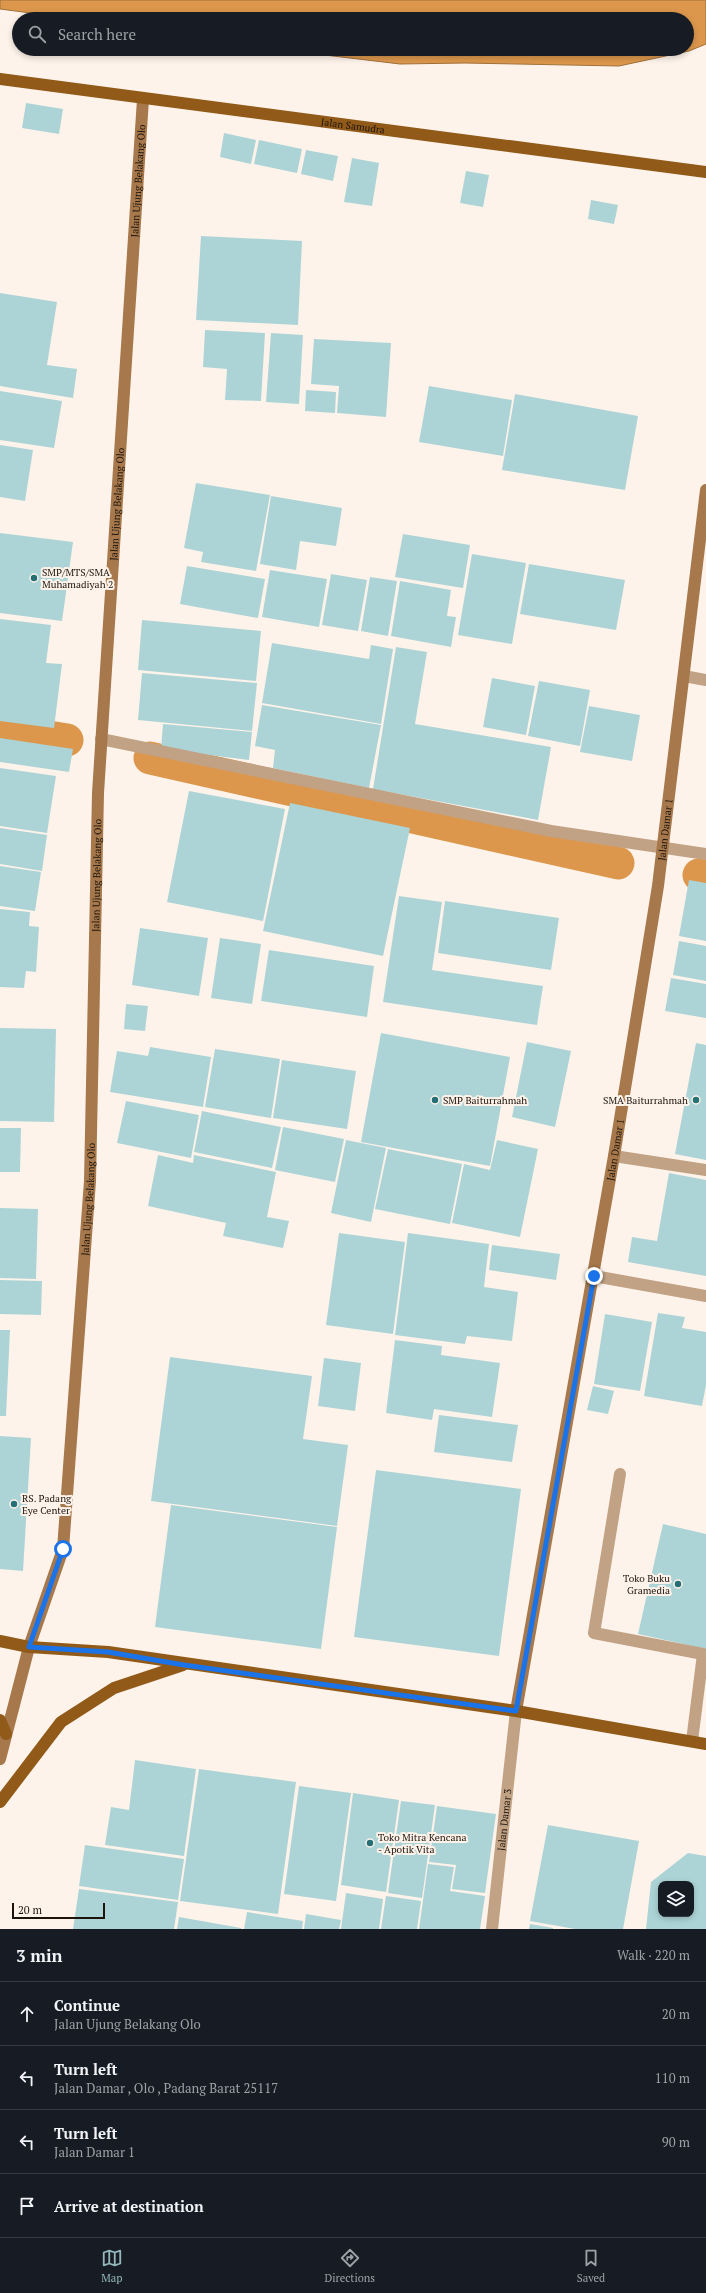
<!DOCTYPE html>
<meta charset="utf-8">
<style>
:root{--surface:#171b24;--page:#20242c;--text:#f1f3f6;--muted:#9ea1a6;--line:#363941;--accent:#95b8bc}
body{margin:0;font-family:"PT Serif",serif;background:var(--page);color:var(--text)}
.controls{position:absolute;right:12px;bottom:12px;display:grid;overflow:hidden;border-radius:8px;box-shadow:0 2px 6px #0003}
.controls button{width:36px;height:36px;display:grid;place-items:center;padding:0;border:0;border-bottom:1px solid var(--line);background:var(--surface);color:var(--text);font:20px sans-serif}
.scale{position:absolute;left:12px;bottom:10px;width:93px;box-sizing:border-box;padding-left:4px;border:2px solid #1c140c;border-top:0;font-size:11px;line-height:14px;white-space:nowrap;color:#1c140c;-webkit-text-stroke:3px #fef3ea;paint-order:stroke}
.stop{position:absolute;width:12px;height:12px;margin:-9px;border:3px solid #1a73e8;border-radius:50%;background:#fff}
.stop.end{background:#1a73e8;border-color:#fff;box-shadow:0 1px 4px #0008}
.list{margin:0;padding:0;list-style:none}
h2{display:flex;justify-content:space-between;align-items:center;height:52px;margin:0;padding:0 16px;font-size:17px}
h2 small{font-size:13px;font-weight:400;color:var(--muted)}
.list li{display:grid;grid-template-columns:26px 1fr auto;gap:12px;align-items:center;box-sizing:border-box;height:64px;padding:0 16px;border-top:1px solid var(--line)}
.list b{display:block;font-size:15px;white-space:nowrap}
.list p{margin:0;font-size:13px;white-space:nowrap;color:var(--muted)}
.list em{font-size:13px;font-style:normal;color:var(--muted)}
.icon{flex:none;width:22px;height:22px;fill:none;stroke:currentColor;stroke-width:2;stroke-linecap:round;stroke-linejoin:round}
.map{position:relative;flex:none;width:706px;height:1929px;overflow:hidden}
.search{position:absolute;background:var(--surface);box-shadow:0 2px 6px #0003;left:12px;right:12px;top:12px;height:44px;display:flex;align-items:center;gap:10px;box-sizing:border-box;padding:0 14px;border-radius:22px;color:var(--muted);font-size:15px}
.sheet{height:308px;background:var(--surface)}
nav{display:flex;justify-content:space-around;align-items:center;box-sizing:border-box;height:56px;border-top:1px solid var(--line);background:var(--surface);font-size:11px;color:var(--muted)}
nav a{display:grid;justify-items:center;gap:2px}
nav .on{color:var(--accent)}
.map>svg:first-child{display:block}
.water{fill:#dc974c;stroke:#a27039}
.lines{fill:none;stroke-linecap:round;stroke-linejoin:round}
.canal{stroke:#dc974c;stroke-width:33}
.building{fill:#acd4d6;fill-rule:evenodd}
.lane{stroke:#c1a284;stroke-width:12}
.street{stroke:#c1a284;stroke-width:12}
.secondary{stroke:#a6784b;stroke-width:12}
.primary{stroke:#915a19;stroke-width:12}
.route{stroke:#1a73e8;stroke-width:5}
.poi-dot{fill:#257075;stroke:#fef3ea;stroke-width:1.5}
.labels{text-anchor:middle;dominant-baseline:central;stroke-width:4;stroke-linejoin:round;paint-order:stroke}
.street-label{font-size:10px;fill:#1c140c;stroke:#fef3ea}
.poi-label{font-size:10px;fill:#1c140c;stroke:#fef3ea;text-anchor:start}
</style>
<div class="map">
<svg width="706" height="1929" viewBox="0 0 706 1929">
<rect width="100%" height="100%" fill="#fef3ea"/>
<!-- water -->
<path class="water" d="M0,0H706V44L689,51L619,66L465,63L400,64L308,53L290,49H687V19H77L0,9Z"/>
<g class="lines">
<!-- canal -->
<g class="canal">
<path d="M0,729L67,740"/>
<path d="M150,758L618,863"/>
<path d="M699,875L706,877"/>
</g>
</g>
<!-- building -->
<g class="building">
<path d="M26,103L63,109L59,134L22,128Z"/>
<path d="M224,133L256,140L251,164L220,157Z"/>
<path d="M259,140L302,149L297,173L254,164Z"/>
<path d="M306,150L338,156L333,181L301,174Z"/>
<path d="M352,158L379,163L372,206L344,202Z"/>
<path d="M466,171L489,175L483,207L460,203Z"/>
<path d="M591,200L618,205L614,224L588,219Z"/>
<path d="M201,236L302,241L298,325L196,320Z"/>
<path d="M0,293L57,302L47,365L77,369L73,398L0,386Z"/>
<path d="M205,330L265,333L261,401L225,400L227,369L203,367Z"/>
<path d="M271,333L303,335L299,404L266,402Z"/>
<path d="M314,339L391,343L386,417L337,413L339,386L311,384Z"/>
<path d="M429,386L512,400L503,456L419,442Z"/>
<path d="M306,390L336,392L335,413L305,411Z"/>
<path d="M0,391L62,401L54,448L0,440Z"/>
<path d="M515,394L638,416L625,490L502,470Z"/>
<path d="M0,445L33,450L25,501L0,497Z"/>
<path d="M196,483L270,495L256,571L201,562L203,552L184,548Z"/>
<path d="M271,496L342,508L336,546L300,541L296,570L260,564Z"/>
<path d="M0,533L73,542L62,621L0,613Z"/>
<path d="M403,534L470,545L463,588L395,577Z"/>
<path d="M472,554L526,563L512,644L458,635Z"/>
<path d="M529,564L625,580L616,630L520,614Z"/>
<path d="M187,566L265,579L258,618L180,604Z"/>
<path d="M270,570L327,579L319,627L262,617Z"/>
<path d="M331,574L367,580L358,631L322,625Z"/>
<path d="M370,577L397,581L388,636L361,631Z"/>
<path d="M400,581L451,590L447,616L456,617L451,647L391,636Z"/>
<path d="M0,619L51,625L46,663L62,664L54,728L0,721Z"/>
<path d="M142,620L261,631L256,681L138,670Z"/>
<path d="M272,643L369,659L371,645L393,649L381,724L262,703Z"/>
<path d="M396,647L427,652L415,724L551,747L538,820L373,789Z"/>
<path d="M142,673L257,683L252,731L138,720Z"/>
<path d="M492,678L535,686L526,735L483,727Z"/>
<path d="M539,681L590,690L580,746L528,736Z"/>
<path d="M262,705L381,725L369,788L273,768L275,750L255,746Z"/>
<path d="M589,706L640,715L632,761L580,752Z"/>
<path d="M163,724L252,732L249,760L161,749Z"/>
<path d="M0,738L73,749L69,772L0,762Z"/>
<path d="M0,768L56,776L47,833L0,826Z"/>
<path d="M189,791L285,809L263,921L167,902Z"/>
<path d="M290,803L410,828L383,956L263,931Z"/>
<path d="M0,828L47,835L42,871L0,864Z"/>
<path d="M0,866L41,872L35,911L0,906Z"/>
<path d="M689,880L706,883V941L679,936Z"/>
<path d="M399,896L442,902L432,970L543,986L537,1025L383,1002Z"/>
<path d="M445,901L559,918L551,970L438,953Z"/>
<path d="M0,909L30,912L29,926L39,927L36,972L26,971L24,988L0,987Z"/>
<path d="M140,928L208,938L199,996L132,985Z"/>
<path d="M220,938L261,944L252,1004L211,998Z"/>
<path d="M679,941L706,946V981L673,975Z"/>
<path d="M269,950L374,966L367,1017L261,1001Z"/>
<path d="M671,978L706,984V1018L665,1011Z"/>
<path d="M126,1004L148,1006L145,1031L124,1029Z"/>
<path d="M0,1028L56,1029L54,1122L0,1121Z"/>
<path d="M381,1033L510,1057L490,1166L361,1142Z"/>
<path d="M527,1042L571,1051L555,1127L512,1117Z"/>
<path d="M696,1043L706,1045V1160L675,1154Z"/>
<path d="M150,1047L211,1057L203,1107L110,1092L117,1051L148,1056Z"/>
<path d="M215,1049L280,1059L271,1118L205,1107Z"/>
<path d="M282,1060L356,1071L347,1129L273,1118Z"/>
<path d="M126,1101L199,1115L191,1158L117,1143Z"/>
<path d="M202,1111L281,1127L272,1168L194,1152Z"/>
<path d="M283,1127L344,1139L335,1182L275,1170Z"/>
<path d="M0,1128H21L20,1172H0Z"/>
<path d="M346,1140L386,1148L371,1222L331,1213Z"/>
<path d="M497,1140L538,1149L520,1237L452,1223L464,1164L490,1170Z"/>
<path d="M388,1149L462,1164L450,1224L375,1209Z"/>
<path d="M158,1155L193,1163L194,1155L276,1172L267,1217L289,1221L283,1248L223,1236L226,1223L148,1206Z"/>
<path d="M669,1173L706,1180V1276L628,1262L632,1237L657,1241Z"/>
<path d="M0,1208L38,1209L36,1279L0,1278Z"/>
<path d="M339,1233L405,1242L393,1334L326,1325Z"/>
<path d="M408,1233L489,1244L484,1287L518,1292L512,1341L467,1336L465,1344L395,1335Z"/>
<path d="M492,1245L560,1254L556,1280L489,1270Z"/>
<path d="M0,1280L42,1281L41,1315L0,1314Z"/>
<path d="M658,1313L685,1317L682,1328L706,1332V1385L702,1406L644,1396Z"/>
<path d="M605,1314L652,1322L640,1391L594,1384Z"/>
<path d="M0,1330H10L6,1416H0Z"/>
<path d="M395,1340L442,1346L441,1355L500,1363L492,1417L434,1409L432,1420L386,1413Z"/>
<path d="M170,1357L312,1376L303,1439L348,1445L337,1526L151,1501Z"/>
<path d="M324,1358L361,1363L355,1411L318,1406Z"/>
<path d="M593,1386L614,1391L608,1414L587,1410Z"/>
<path d="M439,1415L518,1425L512,1462L434,1452Z"/>
<path d="M0,1436L31,1438L23,1571L0,1569Z"/>
<path d="M376,1470L521,1489L499,1656L354,1637Z"/>
<path d="M171,1505L337,1527L321,1649L155,1627Z"/>
<path d="M663,1524L706,1534V1649L638,1634Z"/>
<path d="M135,1760L196,1769L184,1856L105,1845L111,1807L129,1810Z"/>
<path d="M199,1769L296,1782L278,1914L180,1901Z"/>
<path d="M299,1786L351,1793L336,1901L284,1894Z"/>
<path d="M353,1793L399,1800L386,1892L341,1885Z"/>
<path d="M401,1801L435,1805L422,1898L388,1893Z"/>
<path d="M437,1806L496,1814L485,1893L452,1889L456,1865L429,1862Z"/>
<path d="M548,1825L639,1841L623,1929H575L530,1921Z"/>
<path d="M85,1845L184,1859L178,1900L79,1886Z"/>
<path d="M688,1853L706,1856V1929H646L651,1882ZM661,1884H691V1914H661Z"/>
<path d="M428,1864L454,1867L450,1891L485,1896L480,1929H419Z"/>
<path d="M79,1889L178,1902L174,1929H73Z"/>
<path d="M346,1893L383,1899L379,1929H341Z"/>
<path d="M386,1896L421,1901L417,1929H381Z"/>
<path d="M247,1912L303,1921L302,1929H244Z"/>
<path d="M306,1914L341,1920L339,1929H304Z"/>
<path d="M179,1917L241,1928V1929H177Z"/>
<path d="M530,1924L553,1928V1929H529Z"/>
</g>
<g class="lines">
<!-- lane -->
<g class="lane">
<path d="M684,676L706,680"/>
<path d="M620,1474L594,1633L703,1654L692,1741"/>
</g>
<!-- street -->
<g class="street">
<path d="M101,739L551,831L706,854"/>
<path d="M614,1156L706,1170"/>
<path d="M594,1276L706,1296"/>
<path id="s1" d="M492,1929L516,1711"/>
</g>
<!-- secondary -->
<g class="secondary">
<path id="s2" d="M516,1711L614,1156L658,886L706,490"/>
<path id="s3" d="M0,1759L29,1647L63,1549L90,1181L98,793L143,99"/>
</g>
<!-- primary -->
<g class="primary">
<path id="s4" d="M0,79L706,172"/>
<path d="M0,1641L29,1647L108,1652L516,1711L706,1744"/>
<path d="M0,1720L6,1734"/>
<path d="M0,1802L61,1722L114,1688L183,1665"/>
</g>
</g>
<g class="lines">
<!-- route -->
<path class="route" d="M63,1549L29,1647L108,1652L184,1665L516,1711L594,1276"/>
</g>
<!-- markers -->
<g class="poi-dot">
<circle cx="34" cy="578" r="4"/>
<circle cx="435" cy="1100" r="4"/>
<circle cx="696" cy="1100" r="4"/>
<circle cx="14" cy="1504" r="4"/>
<circle cx="678" cy="1584" r="4"/>
<circle cx="370" cy="1843" r="4"/>
</g>
<g class="labels">
<!-- street labels -->
<g class="street-label">
<text stroke="none"><textPath href="#s4" startOffset="356">Jalan Samudra</textPath></text>
<text stroke="none"><textPath href="#s3" startOffset="1590">Jalan Ujung Belakang Olo</textPath></text>
<text stroke="none"><textPath href="#s3" startOffset="1266">Jalan Ujung Belakang Olo</textPath></text>
<text stroke="none"><textPath href="#s2" startOffset="894">Jalan Damar 1</textPath></text>
<text stroke="none"><textPath href="#s3" startOffset="894">Jalan Ujung Belakang Olo</textPath></text>
<text stroke="none"><textPath href="#s2" startOffset="570">Jalan Damar 1</textPath></text>
<text stroke="none"><textPath href="#s3" startOffset="570">Jalan Ujung Belakang Olo</textPath></text>
<text stroke="none"><textPath href="#s1" startOffset="110">Jalan Damar 3</textPath></text>
</g>
<!-- poi labels -->
<g class="poi-label">
<text x="42" y="572">SMP/MTS/SMA<tspan x="42" dy="12">Muhamadiyah 2</tspan></text>
<text x="443" y="1100">SMP Baiturrahmah</text>
<text x="688" y="1100" text-anchor="end">SMA Baiturrahmah</text>
<text x="22" y="1498">RS. Padang<tspan x="22" dy="12">Eye Center</tspan></text>
<text x="670" y="1578" text-anchor="end">Toko Buku<tspan x="670" dy="12">Gramedia</tspan></text>
<text x="378" y="1837">Toko Mitra Kencana<tspan x="378" dy="12">- Apotik Vita</tspan></text>
</g>
</g>
</svg>
<div class="controls">
<button><svg class="icon" aria-label="layers" viewBox="0 0 24 24"><path d="M12 4l9 5-9 5-9-5zM3 14l9 5 9-5"/></svg></button>
</div>
<div class="scale">20 m</div>
<div class="stop" style="left:63px;top:1549px"></div>
<div class="stop end" style="left:594px;top:1276px"></div>
<div class="search"><svg class="icon" aria-label="search" viewBox="0 0 24 24"><circle cx="10" cy="10" r="6"/><path d="M15 15l6 6"/></svg>Search here</div>
</div>
<section class="sheet">
<h2>3 min<small>Walk · 220 m</small></h2>
<ul class="list">
<li><svg class="icon" aria-label="ahead" viewBox="0 0 24 24"><path d="M12 20V5M6 11l6-6 6 6"/></svg><div><b>Continue</b><p>Jalan Ujung Belakang Olo</p></div><em>20 m</em></li>
<li><svg class="icon" aria-label="left" viewBox="0 0 24 24"><path d="M17 20v-9H6M10 6l-5 5 5 5"/></svg><div><b>Turn left</b><p>Jalan Damar , Olo , Padang Barat 25117</p></div><em>110 m</em></li>
<li><svg class="icon" aria-label="left" viewBox="0 0 24 24"><path d="M17 20v-9H6M10 6l-5 5 5 5"/></svg><div><b>Turn left</b><p>Jalan Damar 1</p></div><em>90 m</em></li>
<li><svg class="icon" aria-label="arrive" viewBox="0 0 24 24"><path d="M6 21V4h12l-3 4 3 4H6"/></svg><div><b>Arrive at destination</b></div></li>
</ul>
</section>
<nav>
<a class="on"><svg class="icon" aria-label="map" viewBox="0 0 24 24"><path d="M3 6l6-2 6 2 6-2v14l-6 2-6-2-6 2zM9 4v14M15 6v14"/></svg>Map</a>
<a><svg class="icon" aria-label="directions" viewBox="0 0 24 24"><path d="M12 3l9 9-9 9-9-9zM9 14v-3h6M13 9l2 2-2 2"/></svg>Directions</a>
<a><svg class="icon" aria-label="saved" viewBox="0 0 24 24"><path d="M7 4h10v16l-5-4-5 4z"/></svg>Saved</a>
</nav>
